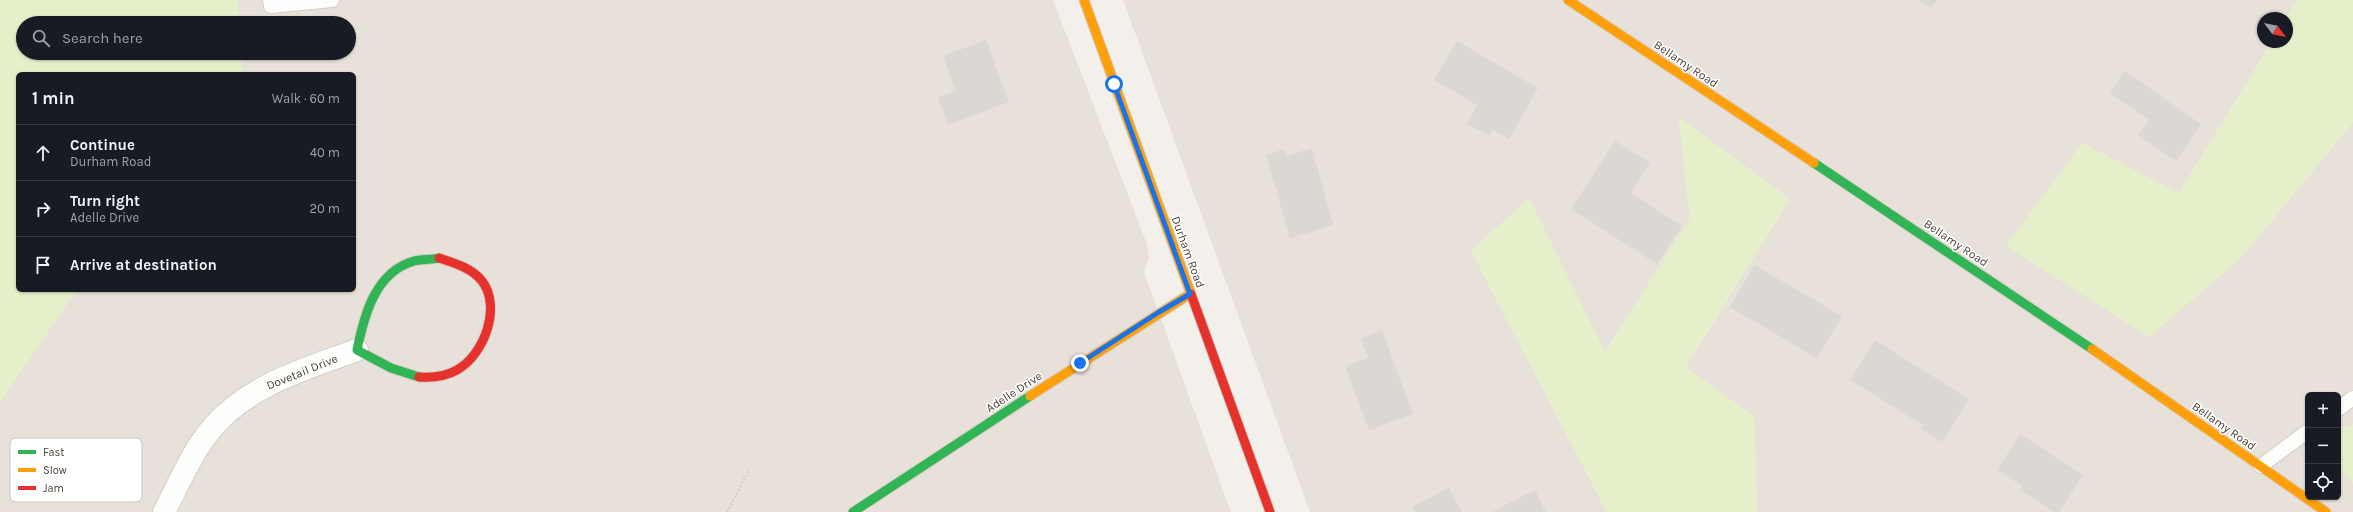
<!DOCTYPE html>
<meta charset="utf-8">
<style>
:root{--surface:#171b24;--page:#20242c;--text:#f1f3f6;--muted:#9ea1a6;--line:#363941}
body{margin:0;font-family:Karla,sans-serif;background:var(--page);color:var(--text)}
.controls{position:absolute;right:12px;bottom:12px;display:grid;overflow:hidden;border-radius:6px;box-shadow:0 1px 3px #0004}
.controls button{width:36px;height:36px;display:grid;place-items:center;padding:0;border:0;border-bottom:1px solid var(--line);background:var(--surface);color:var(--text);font:20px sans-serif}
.compass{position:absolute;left:2257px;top:12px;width:36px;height:36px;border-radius:50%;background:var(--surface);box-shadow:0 1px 3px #0004;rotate:122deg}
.stop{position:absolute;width:12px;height:12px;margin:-9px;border:3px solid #1a73e8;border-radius:50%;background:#fff}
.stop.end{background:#1a73e8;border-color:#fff;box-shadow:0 1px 4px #0008}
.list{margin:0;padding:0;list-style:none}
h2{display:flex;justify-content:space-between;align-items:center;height:52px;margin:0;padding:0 16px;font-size:17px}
h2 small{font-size:13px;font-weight:400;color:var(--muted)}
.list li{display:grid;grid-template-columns:26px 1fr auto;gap:12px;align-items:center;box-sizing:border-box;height:56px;padding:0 16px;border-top:1px solid var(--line)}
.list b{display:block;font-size:15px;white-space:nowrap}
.list p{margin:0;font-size:13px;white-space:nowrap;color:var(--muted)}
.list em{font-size:13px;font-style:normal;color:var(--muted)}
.icon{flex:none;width:22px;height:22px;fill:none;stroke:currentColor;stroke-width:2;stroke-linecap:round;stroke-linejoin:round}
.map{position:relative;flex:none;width:2353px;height:512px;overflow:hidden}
.search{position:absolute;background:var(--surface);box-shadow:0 1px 3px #0004;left:16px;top:16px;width:340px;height:44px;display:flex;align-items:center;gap:10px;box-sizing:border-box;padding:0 14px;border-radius:22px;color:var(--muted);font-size:15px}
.panel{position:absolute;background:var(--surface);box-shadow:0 1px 3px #0004;left:16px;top:72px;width:340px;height:220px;border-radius:6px}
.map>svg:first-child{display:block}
.residential{fill:#e8e1d9;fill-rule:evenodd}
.green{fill:#e5efc9}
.building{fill:#dbd7d2}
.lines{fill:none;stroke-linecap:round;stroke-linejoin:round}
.lane-casing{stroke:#d1cec9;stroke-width:16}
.street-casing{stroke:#d1cec9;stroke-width:24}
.fast-casing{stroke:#d4cdc3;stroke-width:11}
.slow-casing{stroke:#d4cdc3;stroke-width:11}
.jam-casing{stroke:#d4cdc3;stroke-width:11}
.path{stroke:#d3d0ca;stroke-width:2.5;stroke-dasharray:2 2;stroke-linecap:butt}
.lane{stroke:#fdfdfc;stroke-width:14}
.street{stroke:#fdfdfc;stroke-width:22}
.fast{stroke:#30b455;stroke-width:9}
.slow{stroke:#ff9f0a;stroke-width:9}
.jam{stroke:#e5322d;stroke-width:9}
.route{stroke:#1a73e8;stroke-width:5}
.labels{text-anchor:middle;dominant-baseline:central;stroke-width:3;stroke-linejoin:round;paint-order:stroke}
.street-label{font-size:12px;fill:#4b4036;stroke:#fff}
.key{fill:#fff;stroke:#c9c6c3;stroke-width:1}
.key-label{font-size:11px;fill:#4b4036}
</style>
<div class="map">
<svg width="2353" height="512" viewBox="0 0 2353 512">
<rect width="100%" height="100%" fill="#f3f0ec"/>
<!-- residential -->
<g class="residential">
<path d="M0,0H1053L1147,244L1149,258L1144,272L1231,512H0ZM23,23H349V53H23ZM18,74H354V290H18Z"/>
<path d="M1123,0H2298L2286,18H2263V42H2272L2179,193L2082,144L2240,259L2353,122V512H1757L1754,416L1685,368L1790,199L1679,118L1690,219L1604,353L1529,198L1471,251L1607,512H1310ZM2308,395H2338V497H2308Z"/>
</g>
<!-- green -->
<g class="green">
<path d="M0,0H238L240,23H23V53H241L243,74H18V290H77L0,402Z"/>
<path d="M2298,0H2353V122L2240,259L2149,337L2006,246L2082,143L2179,193L2272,42H2287L2286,18Z"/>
<path d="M1679,117L1790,199L1685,367L1754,416L1757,512H1607L1471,251L1529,198L1605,352L1690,219Z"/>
<path d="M2353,424V484L2338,465V430Z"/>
</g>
<!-- building -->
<g class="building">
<path d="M1918,0H1937L1931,8Z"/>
<path d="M986,40L1009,102L948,125L938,97L956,91L943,56Z"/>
<path d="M1457,41L1538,88L1509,139L1493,129L1490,136L1467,124L1477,105L1434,80Z"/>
<path d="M2125,71L2201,124L2176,161L2138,135L2149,120L2110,93Z"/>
<path d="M1615,141L1650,163L1631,193L1682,226L1657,264L1571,209Z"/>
<path d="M1312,148L1333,225L1290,238L1266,155L1284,149L1286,156Z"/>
<path d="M1754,265L1842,316L1817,358L1730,307Z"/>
<path d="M1382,330L1413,414L1369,430L1345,366L1368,358L1361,338Z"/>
<path d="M1875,340L1969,399L1942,442L1921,429L1923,425L1850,380Z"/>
<path d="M2020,434L2083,475L2059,512H2054L2020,490L2022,486L1997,470Z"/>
<path d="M1449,488L1462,512H1415L1412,507Z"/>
<path d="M1535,490L1546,512H1492Z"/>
</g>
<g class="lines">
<!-- lane casing -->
<g class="lane-casing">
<g id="lane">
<path d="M270,0L271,6L332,0"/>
<path d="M2338,409L2353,398"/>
<path d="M2261,466L2308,431"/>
</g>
</g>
<!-- street casing -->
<g class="street-casing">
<path id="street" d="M164,512C179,484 192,451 213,427C250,384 306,369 357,350"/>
</g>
<!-- fast casing -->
<g class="fast-casing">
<g id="fast">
<path d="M1814,163L2092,349"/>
<path d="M419,377L391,368L357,350C364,316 375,272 414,261C422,259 431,260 439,258"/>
<path d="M853,512L1030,396"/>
</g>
</g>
<!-- slow casing -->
<g class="slow-casing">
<g id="slow">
<path d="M1084,0L1191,294"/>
<path d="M1568,0L1814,163"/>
<path d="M2092,349L2326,512"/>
<path d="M1030,396L1190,294"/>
</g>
</g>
<!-- jam casing -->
<g class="jam-casing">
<g id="jam">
<path d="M1191,294L1270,512"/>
<path d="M419,377C431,378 446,376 457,370C484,355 502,307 482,281C472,268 454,263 439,258"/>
</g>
</g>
<!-- path -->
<path class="path" d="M727,512L749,470"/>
<!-- lane -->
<use href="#lane" class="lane"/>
<!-- street -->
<use href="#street" class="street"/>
<!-- fast -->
<use href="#fast" class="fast"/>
<!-- slow -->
<use href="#slow" class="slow"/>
<!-- jam -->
<use href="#jam" class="jam"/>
</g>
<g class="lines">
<!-- route -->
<path class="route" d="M1080,363L1159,312L1190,294L1114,84"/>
</g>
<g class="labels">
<!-- street labels -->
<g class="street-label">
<text transform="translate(1686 64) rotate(34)">Bellamy Road</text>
<text transform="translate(1956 243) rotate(34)">Bellamy Road</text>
<text transform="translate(1188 252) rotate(70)">Durham Road</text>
<text transform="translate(302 372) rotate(-22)">Dovetail Drive</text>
<text transform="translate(1014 392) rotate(-33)">Adelle Drive</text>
<text transform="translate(2224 426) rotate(35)">Bellamy Road</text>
</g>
</g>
<!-- legend -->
<rect x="10" y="438" width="132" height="64" rx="6" class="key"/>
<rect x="18" y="450" width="18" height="4" fill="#30b455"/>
<rect x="18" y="468" width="18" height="4" fill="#ff9f0a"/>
<rect x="18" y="486" width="18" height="4" fill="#e5322d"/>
<g class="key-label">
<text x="43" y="456">Fast</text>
<text x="43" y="474">Slow</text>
<text x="43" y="492">Jam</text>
</g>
</svg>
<div class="controls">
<button>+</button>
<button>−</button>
<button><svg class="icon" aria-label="locate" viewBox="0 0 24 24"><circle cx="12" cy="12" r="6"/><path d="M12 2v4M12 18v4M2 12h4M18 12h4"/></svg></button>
</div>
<svg class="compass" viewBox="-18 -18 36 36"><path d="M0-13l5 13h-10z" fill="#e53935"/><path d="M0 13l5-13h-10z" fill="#9ea1a6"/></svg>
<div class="stop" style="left:1114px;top:84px"></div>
<div class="stop end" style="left:1080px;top:363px"></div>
<div class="search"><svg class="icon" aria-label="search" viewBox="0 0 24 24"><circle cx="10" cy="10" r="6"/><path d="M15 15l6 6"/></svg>Search here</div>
<section class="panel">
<h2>1 min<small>Walk · 60 m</small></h2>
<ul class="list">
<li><svg class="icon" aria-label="ahead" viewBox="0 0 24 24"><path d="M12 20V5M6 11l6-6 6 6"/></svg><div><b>Continue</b><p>Durham Road</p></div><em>40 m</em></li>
<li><svg class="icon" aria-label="right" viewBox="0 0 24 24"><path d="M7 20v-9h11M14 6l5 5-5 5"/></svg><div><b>Turn right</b><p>Adelle Drive</p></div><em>20 m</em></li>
<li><svg class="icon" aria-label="arrive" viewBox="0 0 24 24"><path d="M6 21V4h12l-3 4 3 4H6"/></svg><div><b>Arrive at destination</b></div></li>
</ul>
</section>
</div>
